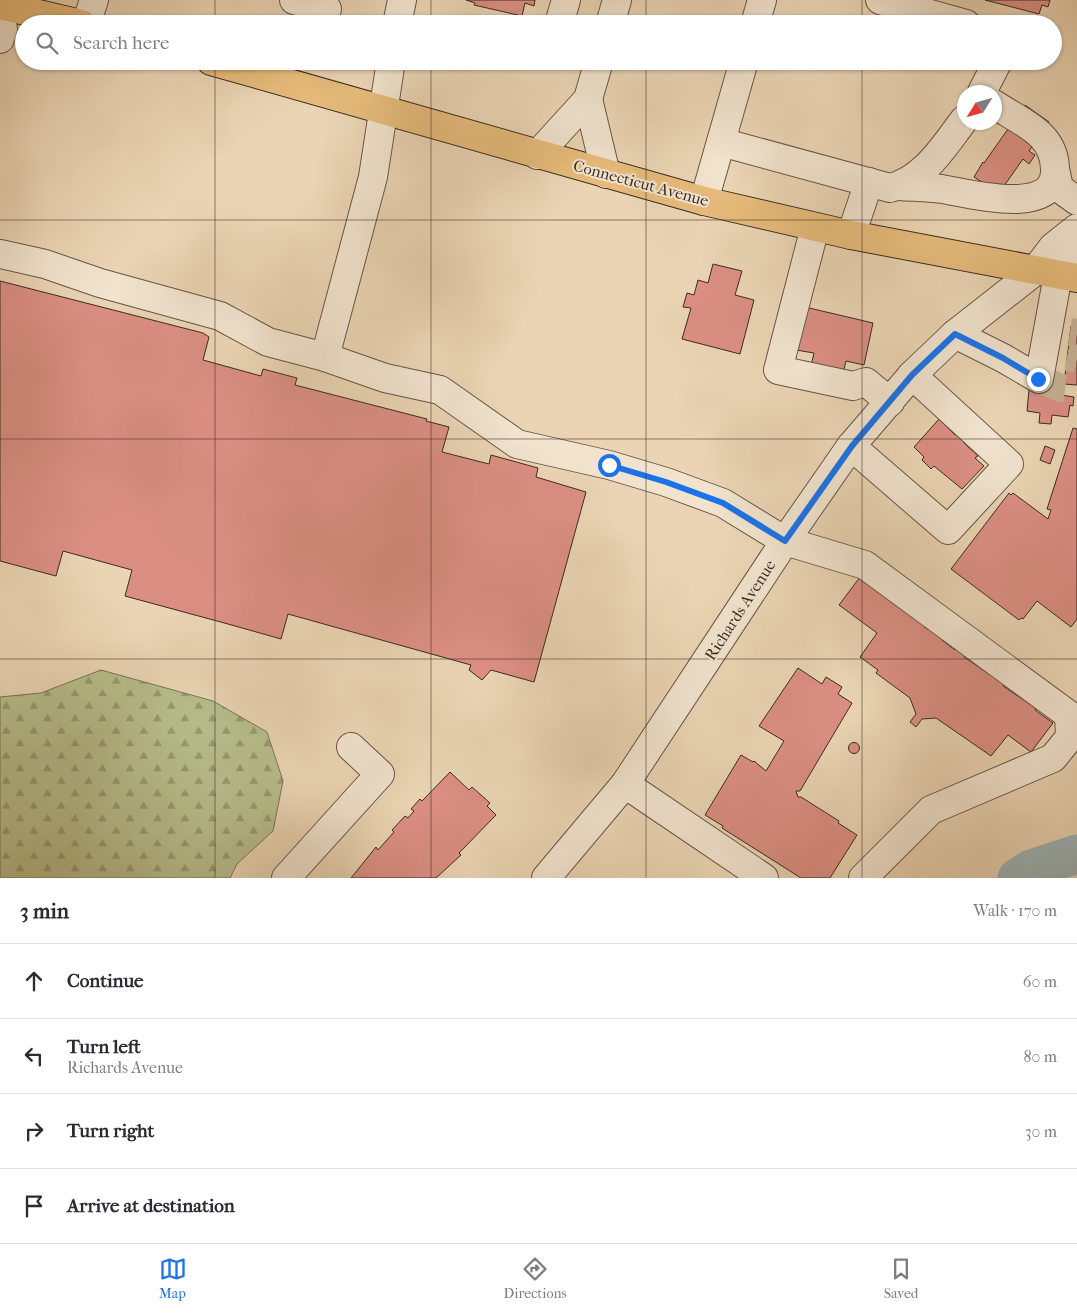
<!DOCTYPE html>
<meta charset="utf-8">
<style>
:root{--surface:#fff;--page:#f7f7f7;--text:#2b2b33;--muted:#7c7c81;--line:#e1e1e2;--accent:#1a73e8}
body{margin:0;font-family:"IM FELL French Canon",serif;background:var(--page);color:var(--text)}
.compass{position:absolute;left:957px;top:85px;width:45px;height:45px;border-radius:50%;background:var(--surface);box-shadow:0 1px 4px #0004;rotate:233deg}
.stop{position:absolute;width:15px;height:15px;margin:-11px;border:4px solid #1a73e8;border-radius:50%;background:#fff}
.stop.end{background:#1a73e8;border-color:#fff;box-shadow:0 1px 5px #0008}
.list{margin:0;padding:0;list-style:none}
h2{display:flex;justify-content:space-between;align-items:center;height:65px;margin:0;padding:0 20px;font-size:21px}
h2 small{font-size:16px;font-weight:400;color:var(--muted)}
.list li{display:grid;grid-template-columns:32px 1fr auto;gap:15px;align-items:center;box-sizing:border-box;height:75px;padding:0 20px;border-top:1px solid var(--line)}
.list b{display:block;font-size:19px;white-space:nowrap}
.list p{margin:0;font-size:16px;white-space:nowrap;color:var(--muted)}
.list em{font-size:16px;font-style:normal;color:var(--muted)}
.icon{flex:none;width:28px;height:28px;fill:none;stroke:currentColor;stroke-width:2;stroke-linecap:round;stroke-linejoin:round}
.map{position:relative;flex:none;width:1077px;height:878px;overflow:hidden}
.search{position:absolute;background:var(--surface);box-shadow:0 1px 4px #0004;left:15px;right:15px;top:15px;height:55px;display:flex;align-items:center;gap:12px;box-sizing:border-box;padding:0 18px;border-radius:28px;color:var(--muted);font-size:19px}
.sheet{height:365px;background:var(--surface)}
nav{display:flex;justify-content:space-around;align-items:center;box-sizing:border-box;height:70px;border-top:1px solid var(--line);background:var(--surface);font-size:14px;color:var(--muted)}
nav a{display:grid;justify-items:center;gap:2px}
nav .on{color:var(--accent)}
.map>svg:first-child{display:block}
.forest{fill:url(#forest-firs);stroke:#7a7458}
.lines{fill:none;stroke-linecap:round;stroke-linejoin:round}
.river{stroke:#9db5b8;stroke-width:39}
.building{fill:#db8f83;stroke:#3c2a23}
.minor-tunnel{stroke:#c7b296;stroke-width:28;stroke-dasharray:28 14;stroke-linecap:butt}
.minor-casing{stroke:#685447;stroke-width:30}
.major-casing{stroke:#3c2a23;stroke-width:30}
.minor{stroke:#f1e3ce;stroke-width:28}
.major{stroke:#e5ba7a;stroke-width:28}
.route{stroke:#1a73e8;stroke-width:6}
.grid{fill:none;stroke:#3c2a23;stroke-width:1;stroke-opacity:0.55}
.labels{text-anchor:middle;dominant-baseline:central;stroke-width:4;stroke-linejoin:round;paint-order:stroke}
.street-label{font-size:16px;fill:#3c2a23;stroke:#f1e3ce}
</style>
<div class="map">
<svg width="1077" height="878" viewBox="0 0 1077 878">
<defs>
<pattern id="forest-firs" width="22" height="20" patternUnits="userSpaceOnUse" patternTransform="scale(1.25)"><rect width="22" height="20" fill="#b7bd8c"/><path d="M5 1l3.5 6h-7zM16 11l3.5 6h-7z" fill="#969a72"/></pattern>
</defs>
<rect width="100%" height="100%" fill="#ead4b3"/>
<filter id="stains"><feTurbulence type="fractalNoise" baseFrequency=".004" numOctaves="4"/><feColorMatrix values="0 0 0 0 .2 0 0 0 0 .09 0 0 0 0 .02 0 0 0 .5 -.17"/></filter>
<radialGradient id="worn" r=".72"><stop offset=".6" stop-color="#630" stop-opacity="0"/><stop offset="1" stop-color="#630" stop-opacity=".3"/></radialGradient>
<!-- forest -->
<path class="forest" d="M101,670L213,701L267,732L283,781L273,831L237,864L230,878H0V697L41,693Z"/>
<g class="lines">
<!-- river -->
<path class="river" d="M1017,878L1031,869L1077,854"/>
</g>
<!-- building -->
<g class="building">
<path d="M466,0H535L534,6L525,3L522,16L474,5L475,3Z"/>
<path d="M985,0H1050L1048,7L1042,5L1039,14Z"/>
<path d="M1025,105L1049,122L1029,151L1035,155L1029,164L1023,159L999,193L974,177L983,162L984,163Z"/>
<path d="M713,264L742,271L735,295L754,300L740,354L682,339L691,308L683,307L687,293L694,295L698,280L708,283Z"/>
<path d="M0,281L203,333L209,337L203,360L261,376L263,369L297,378L295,385L427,419L426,421L449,427L442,452L489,464L491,455L538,468L536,477L586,492L534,682L491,670L482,680L469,670L471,665L288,614L281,639L228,624L125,596L132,570L63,551L56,576L0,561Z"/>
<path d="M805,307L873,323L864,365L846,361L841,382L809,375L814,353L796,350Z"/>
<path d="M1071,326L1077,327V385L1064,384Z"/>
<path d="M1029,390L1074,397L1073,406L1070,405L1068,417L1052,415L1051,424L1039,423L1040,413L1027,411Z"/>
<path d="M939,419L955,435L957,432L966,439L963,442L978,456L975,458L984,466L962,489L934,466L931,469L922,460L924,457L914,447Z"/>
<path d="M1073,428L1077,429V619L1071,627L1037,601L1023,619L1021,618L1019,620L951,569L1009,493L1011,495L1013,493L1048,519L1051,510L1047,509Z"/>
<path d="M1045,446L1055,450L1050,464L1040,460Z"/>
<path d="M860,577L926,625L924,627L944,637L942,640L955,650L957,647L966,654L964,657L1004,684L1003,686L1036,708L1035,710L1053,723L1031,752L1008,735L991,756L936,718L922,719L916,727L910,722L916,714L910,698L876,673L878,670L860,657L877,633L839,605Z"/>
<path d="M798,668L822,684L826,677L842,687L838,694L852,703L800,791H796L798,797H801L839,821L838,823L857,835L830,878H801L722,828L723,826L705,815L741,755L753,762L754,761L766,771L784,741L759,726Z"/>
<circle cx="854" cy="748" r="5.5"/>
<path d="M450,772L469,790L472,787L490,803L487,806L496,815L459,853L461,855L436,878H351L376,847L378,850L394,832L392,830L405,816L408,818L414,811L411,809L420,799L422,801Z"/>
</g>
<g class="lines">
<!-- minor-tunnel -->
<g class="minor-tunnel">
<path d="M1070,332L1077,333"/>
<path d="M1067,357L1077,359"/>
<path d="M1039,379L1061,388L1077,390"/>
</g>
<!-- minor casing -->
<g class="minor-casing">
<g id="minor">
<path d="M294,0L327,9"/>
<path d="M880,0L966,24"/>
<path d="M0,13L3,29L0,39"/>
<path d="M86,24L94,0"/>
<path d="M397,24L402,0"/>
<path d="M559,24L566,0"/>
<path d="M610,24L617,0"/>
<path d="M755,24L762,0"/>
<path d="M391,61L373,177L325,357L385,378L440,390L517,444L609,465L666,482L723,503L785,541L865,565L1069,715L1070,737L1053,758L931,810L863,878"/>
<path d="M982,92L998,61"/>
<path d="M588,99L606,174"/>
<path d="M721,142L890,188C924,180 944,146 964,120"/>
<path d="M537,155L588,99L599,61"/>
<path d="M1056,173L1059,188L1077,201"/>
<path d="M900,186C913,187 928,187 942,189C967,193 1056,218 1055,170C1055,133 1022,123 994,104"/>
<path d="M704,201L744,61"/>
<path d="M815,227L778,370L853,386L866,382L890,402"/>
<path d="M851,235L869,182"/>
<path d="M0,254L45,264L100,283L220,316L268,342L325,357"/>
<path d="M1034,272L1077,255"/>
<path d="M955,334L1003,358L1039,379L1058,275"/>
<path d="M851,446L948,530L1009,464L912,375"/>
<path d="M625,784L764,878"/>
<path d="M286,878L380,774L351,747"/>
<path d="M546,878L625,784L785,541L851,446L912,375L955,334L1034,272L1053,247L1077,228"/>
</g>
</g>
<!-- major casing -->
<g class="major-casing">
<g id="major">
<path d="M0,5L81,24"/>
<path d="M211,61L704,201L851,235L1077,278"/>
</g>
</g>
<!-- minor -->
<use href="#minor" class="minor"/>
<!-- major -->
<use href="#major" class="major"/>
</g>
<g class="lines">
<!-- route -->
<path class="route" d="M609,465L666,482L723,503L785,541L852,446L912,375L955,334L1003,358L1038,379"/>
</g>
<!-- grid -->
<path class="grid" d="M215,0V24M431,0V24M646,0V24M862,0V24M215,61V878M431,61V878M646,61V878M862,61V878M0,220H1077M0,439H1077M0,659H1077"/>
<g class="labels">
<!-- street labels -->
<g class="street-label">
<text transform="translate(641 183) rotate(15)">Connecticut Avenue</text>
<text transform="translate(740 610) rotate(-57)">Richards Avenue</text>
</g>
</g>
<rect width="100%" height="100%" filter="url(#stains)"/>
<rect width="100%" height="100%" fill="url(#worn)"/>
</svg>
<svg class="compass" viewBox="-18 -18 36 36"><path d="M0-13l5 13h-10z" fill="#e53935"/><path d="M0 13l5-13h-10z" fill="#7c7c81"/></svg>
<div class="stop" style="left:609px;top:465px"></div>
<div class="stop end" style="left:1038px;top:379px"></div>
<div class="search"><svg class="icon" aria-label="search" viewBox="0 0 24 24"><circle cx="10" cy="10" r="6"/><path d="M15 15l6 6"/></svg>Search here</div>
</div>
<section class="sheet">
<h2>3 min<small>Walk · 170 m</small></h2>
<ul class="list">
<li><svg class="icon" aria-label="ahead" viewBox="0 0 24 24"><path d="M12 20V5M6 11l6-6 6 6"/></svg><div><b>Continue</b></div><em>60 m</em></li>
<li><svg class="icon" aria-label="left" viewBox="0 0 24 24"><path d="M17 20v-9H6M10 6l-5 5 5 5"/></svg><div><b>Turn left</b><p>Richards Avenue</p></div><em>80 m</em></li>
<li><svg class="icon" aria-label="right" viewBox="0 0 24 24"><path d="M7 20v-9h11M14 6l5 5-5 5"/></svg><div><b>Turn right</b></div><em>30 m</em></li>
<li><svg class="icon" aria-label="arrive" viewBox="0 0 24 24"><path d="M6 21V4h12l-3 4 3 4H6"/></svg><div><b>Arrive at destination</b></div></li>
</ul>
</section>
<nav>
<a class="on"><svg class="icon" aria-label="map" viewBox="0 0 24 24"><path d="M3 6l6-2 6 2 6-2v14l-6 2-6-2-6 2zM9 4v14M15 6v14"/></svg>Map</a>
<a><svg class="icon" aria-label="directions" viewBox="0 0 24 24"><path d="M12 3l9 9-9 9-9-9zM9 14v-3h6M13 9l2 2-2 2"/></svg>Directions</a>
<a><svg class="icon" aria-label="saved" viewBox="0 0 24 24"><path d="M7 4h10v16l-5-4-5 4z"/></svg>Saved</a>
</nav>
